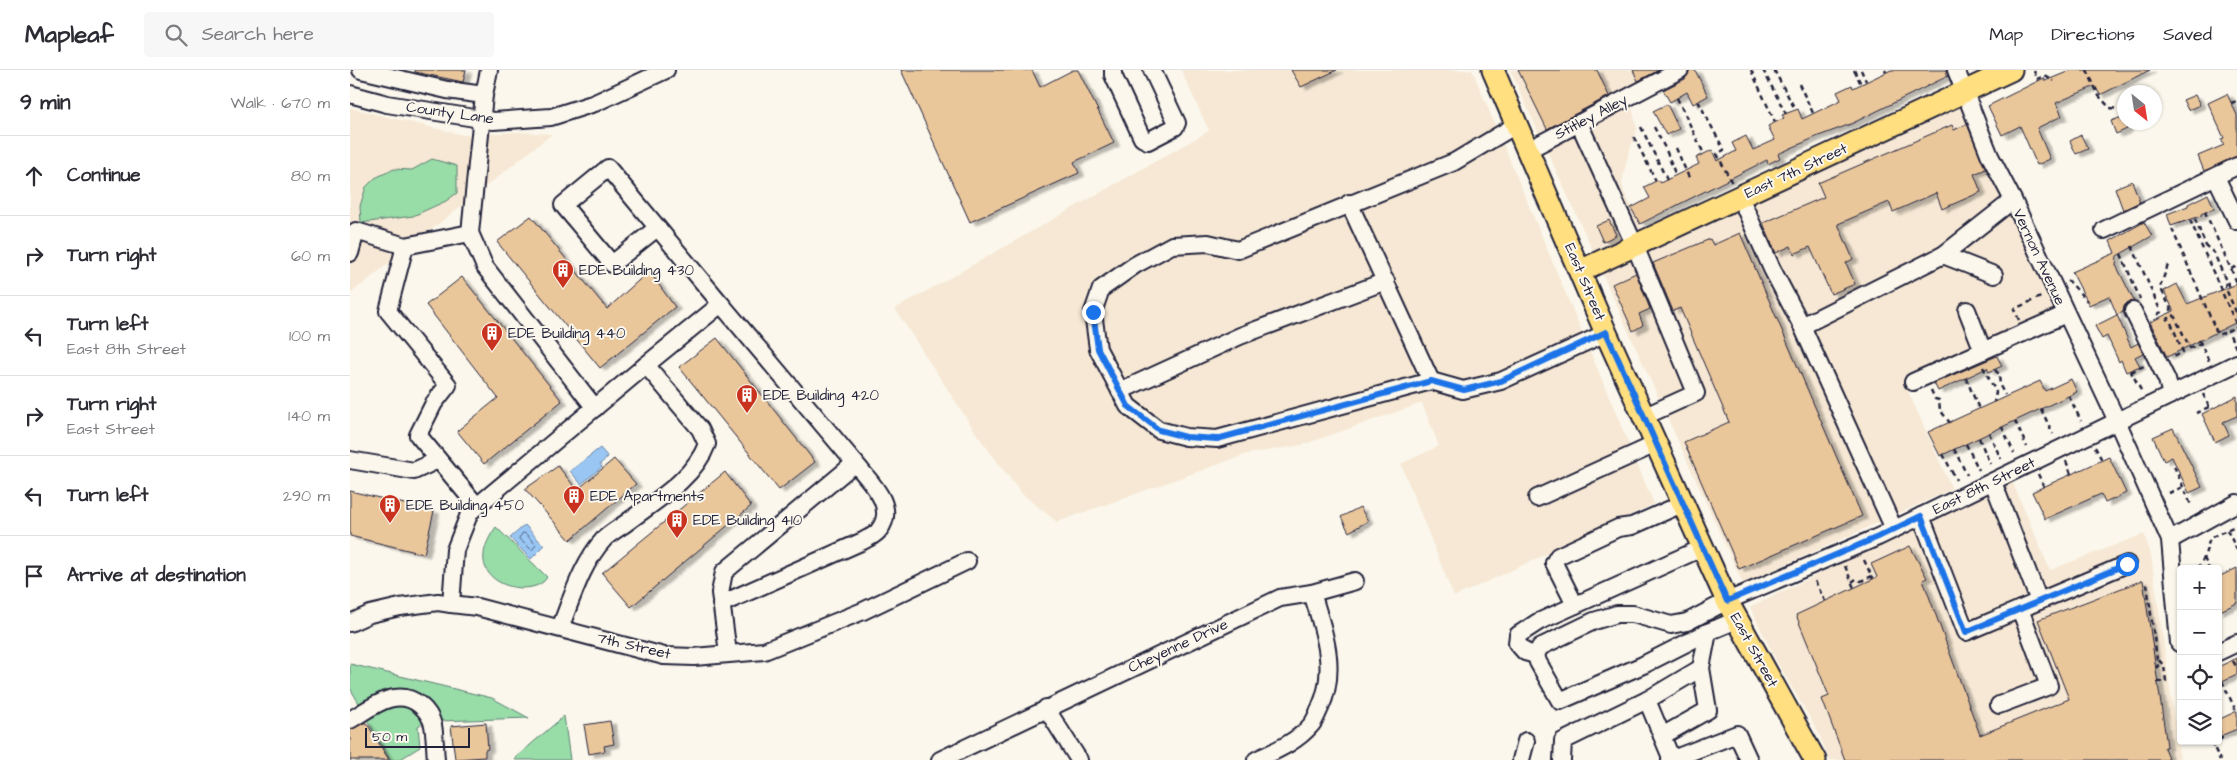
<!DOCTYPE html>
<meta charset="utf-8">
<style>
:root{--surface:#fff;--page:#f7f7f7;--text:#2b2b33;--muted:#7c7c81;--line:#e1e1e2}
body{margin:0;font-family:"Architects Daughter",sans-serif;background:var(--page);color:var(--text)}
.controls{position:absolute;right:15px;bottom:15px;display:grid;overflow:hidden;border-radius:5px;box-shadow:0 1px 4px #0004}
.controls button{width:45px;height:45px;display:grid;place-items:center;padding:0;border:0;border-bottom:1px solid var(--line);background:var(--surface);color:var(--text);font:25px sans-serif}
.compass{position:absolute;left:1767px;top:15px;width:45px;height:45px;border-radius:50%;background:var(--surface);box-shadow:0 1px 4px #0004;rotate:150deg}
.scale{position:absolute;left:15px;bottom:12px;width:105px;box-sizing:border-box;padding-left:5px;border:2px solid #22223b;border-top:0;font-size:14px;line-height:18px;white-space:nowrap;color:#22223b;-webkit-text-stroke:4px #fbf7ec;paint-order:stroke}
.stop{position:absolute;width:15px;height:15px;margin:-11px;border:4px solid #1a73e8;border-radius:50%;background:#fff}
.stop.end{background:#1a73e8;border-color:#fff;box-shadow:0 1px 5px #0008}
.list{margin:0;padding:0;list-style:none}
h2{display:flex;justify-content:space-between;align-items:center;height:65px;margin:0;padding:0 20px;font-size:21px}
h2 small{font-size:16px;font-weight:400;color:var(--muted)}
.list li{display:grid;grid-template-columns:32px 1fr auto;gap:15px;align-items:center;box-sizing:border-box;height:80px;padding:0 20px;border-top:1px solid var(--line)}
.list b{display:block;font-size:19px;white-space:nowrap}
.list p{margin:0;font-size:16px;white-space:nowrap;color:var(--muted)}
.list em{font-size:16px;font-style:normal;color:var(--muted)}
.icon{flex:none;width:28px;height:28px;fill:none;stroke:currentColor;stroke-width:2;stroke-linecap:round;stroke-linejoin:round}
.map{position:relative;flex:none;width:1887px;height:690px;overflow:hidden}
header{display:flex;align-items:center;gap:30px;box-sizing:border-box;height:70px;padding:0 25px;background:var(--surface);border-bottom:1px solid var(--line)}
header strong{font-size:24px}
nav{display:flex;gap:28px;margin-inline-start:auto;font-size:18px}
.search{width:350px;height:45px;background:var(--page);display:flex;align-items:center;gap:12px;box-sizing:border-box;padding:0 18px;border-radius:5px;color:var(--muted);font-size:19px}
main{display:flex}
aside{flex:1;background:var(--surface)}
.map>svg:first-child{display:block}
.built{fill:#f6e8d4}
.green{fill:#98dca8;stroke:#5d7f72}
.water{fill:#99c6f3;stroke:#6984a9}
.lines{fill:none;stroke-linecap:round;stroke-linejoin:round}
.shore{stroke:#526485;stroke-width:1}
.building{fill:#eac69b;stroke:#22223b;filter:url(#shadow)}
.minor-casing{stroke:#22223b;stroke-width:20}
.major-casing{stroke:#22223b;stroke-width:25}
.path{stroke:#22223b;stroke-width:2.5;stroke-dasharray:5 4;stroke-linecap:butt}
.minor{stroke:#fbf7ec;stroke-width:16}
.major{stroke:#ffdf80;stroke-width:21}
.route{stroke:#1a73e8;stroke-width:6}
.labels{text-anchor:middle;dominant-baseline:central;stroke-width:4;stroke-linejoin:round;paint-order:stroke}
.street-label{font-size:15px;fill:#22223b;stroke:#fbf7ec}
.poi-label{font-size:15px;fill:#22223b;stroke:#fbf7ec;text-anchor:start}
</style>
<header>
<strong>Mapleaf</strong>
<div class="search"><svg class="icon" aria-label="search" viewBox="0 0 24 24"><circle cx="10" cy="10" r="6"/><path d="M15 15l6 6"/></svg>Search here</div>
<nav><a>Map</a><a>Directions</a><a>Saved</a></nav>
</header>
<main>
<aside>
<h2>9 min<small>Walk · 670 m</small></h2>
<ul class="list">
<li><svg class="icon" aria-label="ahead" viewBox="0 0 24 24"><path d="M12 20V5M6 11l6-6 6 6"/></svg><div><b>Continue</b></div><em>80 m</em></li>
<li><svg class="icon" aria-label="right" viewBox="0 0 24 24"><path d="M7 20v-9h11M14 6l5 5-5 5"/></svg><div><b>Turn right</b></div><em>60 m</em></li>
<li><svg class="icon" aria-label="left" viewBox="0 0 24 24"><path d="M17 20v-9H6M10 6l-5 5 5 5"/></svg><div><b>Turn left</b><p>East 8th Street</p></div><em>100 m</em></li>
<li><svg class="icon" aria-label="right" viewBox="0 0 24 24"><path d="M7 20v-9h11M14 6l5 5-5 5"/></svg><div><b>Turn right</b><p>East Street</p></div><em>140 m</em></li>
<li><svg class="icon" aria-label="left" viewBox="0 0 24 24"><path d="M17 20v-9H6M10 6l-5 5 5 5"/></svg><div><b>Turn left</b></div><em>290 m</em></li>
<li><svg class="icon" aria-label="arrive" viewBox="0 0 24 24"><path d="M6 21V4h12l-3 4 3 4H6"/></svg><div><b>Arrive at destination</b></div></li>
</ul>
</aside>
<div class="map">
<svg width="1887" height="690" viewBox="0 0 1887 690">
<defs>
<filter id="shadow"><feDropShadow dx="5.5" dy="3" stdDeviation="1" flood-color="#0004"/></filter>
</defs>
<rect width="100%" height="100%" fill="#fbf7ec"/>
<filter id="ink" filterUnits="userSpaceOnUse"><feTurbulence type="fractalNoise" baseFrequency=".02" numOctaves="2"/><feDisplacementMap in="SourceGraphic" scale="10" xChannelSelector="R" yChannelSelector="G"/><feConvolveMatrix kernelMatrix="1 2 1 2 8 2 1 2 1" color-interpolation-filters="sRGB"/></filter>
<g filter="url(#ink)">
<!-- built -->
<g class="built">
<path d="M831,0H1122L1304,434L1104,527L1051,394L1089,376L1072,333L952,375L897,384L707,452L671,423L628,366L545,239L859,61Z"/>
<path d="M1160,0H1319L1281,33L1287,59L1278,85L1272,112L1274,122L1294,161L1244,183Z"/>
<path d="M1614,36L1708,242L1554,312L1602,419L1393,514L1251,201Z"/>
<path d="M0,38L113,65L170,62L202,64L0,224Z"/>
<path d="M1662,411L1700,500L1794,464L1801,485L1830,690H1479L1469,664L1426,590L1400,537Z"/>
</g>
<!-- green -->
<g class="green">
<path d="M82,89L107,96V123L96,131L63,146L11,153L10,136L16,117L25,108L44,99L62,100Z"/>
<path d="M146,457L197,507C186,531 103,516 146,457Z"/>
<path d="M0,594L142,628L179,648L89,651C85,645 82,637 77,631C57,608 30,624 10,635L0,618Z"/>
<path d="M53,634L69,644L74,652L68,656L70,677L49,690H40L17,650L42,636Z"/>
<path d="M214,646L220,690H165V688Z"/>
</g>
<!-- water -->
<g class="water">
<path d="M250,378L258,387L250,394L252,397L231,414L220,401Z"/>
<path d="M175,455L194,476L181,489L160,468Z"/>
</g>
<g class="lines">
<!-- shore -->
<path class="shore" d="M173,463L176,464L186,475L182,480L169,469Z"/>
</g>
<!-- building -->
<g class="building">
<path d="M65,0H116L113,12L65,2Z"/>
<path d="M551,0H682L690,17L723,0H728L764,73L724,92L729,103L620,152Z"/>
<path d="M941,0H987L951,17Z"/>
<path d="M1168,0H1247L1259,26L1197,59Z"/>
<path d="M1283,0H1309L1288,11Z"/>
<path d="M1340,0H1345L1358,26L1343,34L1337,22L1320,32L1313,20L1335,9Z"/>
<path d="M1541,0H1596L1598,6L1501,54L1466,67L1428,84L1430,88L1418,94L1417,90L1290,154L1281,138L1300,128L1294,117L1308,110L1310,113L1349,94L1346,88L1362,80L1367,91L1386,81L1382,73L1396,66L1403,80L1425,70L1418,56L1434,48L1432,45L1448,39L1452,49L1491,30L1487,22L1502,15L1503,18Z"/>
<path d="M1722,0H1800L1750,25L1745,16L1706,33L1712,46L1687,58L1700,89L1687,95L1670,56L1652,65L1638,36L1694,8L1695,11Z"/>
<path d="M1877,24L1887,45V86L1854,101L1848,86L1874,75L1871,69L1874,68L1858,33Z"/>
<path d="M1845,25L1850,35L1838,40L1833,30Z"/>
<path d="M1317,34L1329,59L1316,65L1303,41Z"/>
<path d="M1772,47L1777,59L1766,64L1761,51Z"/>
<path d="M1617,54L1636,99L1624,104L1631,122L1592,139L1586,123L1543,142L1539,132L1488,154L1503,189L1496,193L1505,214L1481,224L1460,177L1444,184L1441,176L1426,183L1413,153L1474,127L1468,113L1602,55L1604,60Z"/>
<path d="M1731,65L1738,79L1726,84L1720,71Z"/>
<path d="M1782,111L1790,132L1773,140L1765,118Z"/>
<path d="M1858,124L1864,138L1851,144V146L1821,156L1817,144L1838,136V134Z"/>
<path d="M181,146L257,239L299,201L325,237L250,298L147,172Z"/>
<path d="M1259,150L1266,165L1253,172L1246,156Z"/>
<path d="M1794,152L1802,166L1767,186L1766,195L1784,231L1778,232L1774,236L1773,242L1767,245L1759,226L1739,235L1722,202L1765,183L1760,171Z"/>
<path d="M1390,163L1512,446L1389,499L1334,372L1379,352L1330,238L1323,241L1303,193L1360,169L1363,175Z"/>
<path d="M1286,203L1300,239L1289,244L1293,255L1283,261L1262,214Z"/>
<path d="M112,207L212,331L134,394L107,361L148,328L76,235Z"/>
<path d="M1827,214L1837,234L1887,214V252L1817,287L1800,252L1824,241L1814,221Z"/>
<path d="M1767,245L1781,277L1788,273L1793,283L1785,287L1790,296L1776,302L1771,290L1769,292L1757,266L1752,269L1745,256Z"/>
<path d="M367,268L465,392L429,420L329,297Z"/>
<path d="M1647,286L1652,296L1639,302L1637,298L1588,321L1584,313Z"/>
<path d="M1721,309L1727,322L1590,386L1578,362L1690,311L1695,321Z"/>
<path d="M1887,326V346L1873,352L1879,365L1865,372L1852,344Z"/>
<path d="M1823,358L1852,417L1839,423L1822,387L1814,391L1803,367Z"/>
<path d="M1759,387L1776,423L1755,433L1751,424L1695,449L1682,422Z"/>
<path d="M264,389L286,414L220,470L175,419L208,396L227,420Z"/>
<path d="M375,402L401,436L281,537L252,503Z"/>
<path d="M0,421L84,441L74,484L0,466Z"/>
<path d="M1010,437L1018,451L999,462L991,447Z"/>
<path d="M1560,476L1577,508L1573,510L1630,665L1719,629L1688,550L1793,510L1817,676L1814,678L1819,690H1495L1472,629L1479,626L1446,545L1527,507L1521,494Z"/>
<path d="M1887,498V533L1868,542V507Z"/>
<path d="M1887,588V604L1868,613V597Z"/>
<path d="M1887,641V659L1868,667V650Z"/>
<path d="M260,651L264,674L254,676L255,681L239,684L234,655Z"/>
<path d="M16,652L39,690H0V660Z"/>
<path d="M136,653L138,679L135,680V687L105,689L101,656Z"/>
</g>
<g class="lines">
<!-- minor casing -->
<g class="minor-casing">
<g id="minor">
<path d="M11,0L97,20L134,25"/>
<path d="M763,0V5L792,68L798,71L825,57L827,53L802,0"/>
<path d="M1606,0L1640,86L1663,130L1767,351L1820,470L1829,573"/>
<path d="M0,24L37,34L143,51L201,47L245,33L316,0"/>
<path d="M1229,53L1285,176L1346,323L1293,347"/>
<path d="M1166,55L1104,92L888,180L858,173L822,175L785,195L751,219L743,242L748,279L778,336L809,360L836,367L867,369L1081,311L1113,320L1151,311L1256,263"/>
<path d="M1178,80L1330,0"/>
<path d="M1866,107L1887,151"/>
<path d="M1390,127L1422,199L1452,256L1544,459"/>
<path d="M999,133L1081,311"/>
<path d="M307,158L262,194L213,135L258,98L371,234"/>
<path d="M1754,160L1887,96"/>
<path d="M120,163L135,197L245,338"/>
<path d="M55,176L38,241L98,315L84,333L68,365L127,436"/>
<path d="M0,183L6,161L55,176L120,163L134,25L139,0"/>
<path d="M1593,185L1644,205"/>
<path d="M1617,240L1633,281"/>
<path d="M1783,241L1817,310L1821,325"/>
<path d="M1452,256L1593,185L1663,130"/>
<path d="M296,295L371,234L505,393"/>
<path d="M1563,312L1716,244"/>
<path d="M770,321L890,266L1036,211"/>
<path d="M0,390L64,401L88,390"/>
<path d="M1643,412L1689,531"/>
<path d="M1187,428L1306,374"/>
<path d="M1571,446L1616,562L1777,494"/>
<path d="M1820,470L1887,433"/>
<path d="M962,523L1005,511"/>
<path d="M101,534L105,480L120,442L296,295L350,359L357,374C344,409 305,431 276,453C269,458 260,463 254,469C232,493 222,528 210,558"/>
<path d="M371,534L513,471C518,468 526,465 529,460C548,436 519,411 505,393L374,502L370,523L378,583"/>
<path d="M1225,535L1204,493L1208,486L1268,458L1282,456L1332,434"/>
<path d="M0,553L20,544L50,537L88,532L101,534L127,537L314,586L344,587L414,581L513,541L617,491"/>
<path d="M1358,562L1293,595L1210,631L1188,592L1186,585L1190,577L1244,551L1267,544H1283L1321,555L1337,552L1377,531L1528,467L1887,293"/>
<path d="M1868,582L1887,573"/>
<path d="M1186,585L1175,582L1167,573L1168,565L1188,552L1352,478"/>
<path d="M1297,630L1351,598"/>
<path d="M1649,635L1699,616L1670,539"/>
<path d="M696,638L729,690"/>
<path d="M0,650C22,637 47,616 70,635C76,640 81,647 83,655C85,666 85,679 86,690"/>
<path d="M590,690L930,528L962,523C974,561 988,600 970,638C967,644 965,651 961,655C947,672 925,681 906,690"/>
<path d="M1171,690L1176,671"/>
<path d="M1212,690L1213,671L1297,630L1312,666"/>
<path d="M1320,690L1387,664L1399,690"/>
<path d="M1322,690L1312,666L1358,640L1351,598L1358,562L1387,550"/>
</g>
</g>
<!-- major casing -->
<g class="major-casing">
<g id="major">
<path d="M1143,0L1256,263L1377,531L1465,690"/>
<path d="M1230,201L1661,0"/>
</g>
</g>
<!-- path -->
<g class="path">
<path d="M1401,0L1425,52"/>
<path d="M1413,0L1436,44"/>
<path d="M1424,0L1445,39"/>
<path d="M1504,0L1511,14"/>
<path d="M1511,0L1516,11"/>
<path d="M1535,0L1536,2"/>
<path d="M1737,0L1749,26L1760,38L1771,39"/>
<path d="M1684,1L1688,11"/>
<path d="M1687,9L1695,6L1704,11"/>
<path d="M1449,14L1463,43"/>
<path d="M1327,28L1354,84"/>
<path d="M1348,31L1374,80L1367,84L1382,113"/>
<path d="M1881,33L1887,31"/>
<path d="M1291,57L1317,110"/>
<path d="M1304,57L1316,80L1326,106"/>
<path d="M1284,67L1306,111"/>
<path d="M1326,78L1340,110"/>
<path d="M1855,142L1881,199L1887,196"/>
<path d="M1845,149L1856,176L1864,183L1876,211L1875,217L1887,244"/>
<path d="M1840,150L1887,256"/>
<path d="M1822,159L1868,265L1878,261"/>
<path d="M1782,176L1811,242L1807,245L1809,248"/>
<path d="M1771,184L1790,229"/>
<path d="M1818,195L1810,217L1840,278L1851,273"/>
<path d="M1881,199L1887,213"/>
<path d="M1717,212L1719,211L1737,231"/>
<path d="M1877,212L1880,217"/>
<path d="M1669,250L1664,239L1693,226"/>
<path d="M1816,250L1819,248L1833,282L1824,287L1825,288"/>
<path d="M1849,270L1859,291"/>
<path d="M1886,278L1878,261L1887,256"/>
<path d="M1633,297L1646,322L1644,332"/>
<path d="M1645,300L1649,304L1650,316L1655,325"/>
<path d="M1780,300L1792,322"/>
<path d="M1781,302L1794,296"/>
<path d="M1616,308L1629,339"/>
<path d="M1581,320L1585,329L1589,330L1590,340L1600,353"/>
<path d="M1853,324L1860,339"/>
<path d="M1719,326L1731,351"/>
<path d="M1691,339L1703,364"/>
<path d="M1846,343L1859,337"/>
<path d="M1665,351L1677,377"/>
<path d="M1652,357L1664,383"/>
<path d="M1639,363L1651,389"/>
<path d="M1629,368L1640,394"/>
<path d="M1616,374L1629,400"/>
<path d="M1745,377L1752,390"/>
<path d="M1604,379L1617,405"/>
<path d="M1593,384L1606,410"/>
<path d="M1716,391L1721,404"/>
<path d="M1824,396L1841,435"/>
<path d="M1688,404L1694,417"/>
<path d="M1819,423L1835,416"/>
<path d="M1877,460L1887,480"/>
<path d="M1854,488L1859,499"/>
<path d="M1514,490L1523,509"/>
<path d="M1495,496L1504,518"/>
<path d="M1847,499L1854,488L1860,468L1887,455"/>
<path d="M1465,511L1475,531"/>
<path d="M1502,512L1506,509L1511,511L1522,506"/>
<path d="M1797,514L1808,597H1805"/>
<path d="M1883,591L1887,598"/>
<path d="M1872,611L1886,641"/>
<path d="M1807,612L1816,611L1814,596L1808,589"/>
<path d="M1861,671L1870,690"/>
<path d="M1863,677L1872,668L1868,657"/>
</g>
<!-- minor -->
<use href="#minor" class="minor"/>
<!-- major -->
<use href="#major" class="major"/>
</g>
</g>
<g class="lines" filter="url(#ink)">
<!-- route -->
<path class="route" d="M743,242L748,279L778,336L809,360L836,367L867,369L1081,311L1114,320L1151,311L1256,262L1377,531L1528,467L1571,446L1616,562L1777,494"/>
</g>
<!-- icons -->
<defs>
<g id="building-pin" transform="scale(1.125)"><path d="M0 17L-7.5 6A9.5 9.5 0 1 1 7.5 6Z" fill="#c8321e" stroke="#fbf7ec"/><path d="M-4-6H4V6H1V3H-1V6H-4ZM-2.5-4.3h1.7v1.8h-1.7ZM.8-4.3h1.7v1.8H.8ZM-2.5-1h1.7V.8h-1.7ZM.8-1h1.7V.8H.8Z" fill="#fff"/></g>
</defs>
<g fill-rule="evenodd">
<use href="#building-pin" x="213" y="200"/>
<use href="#building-pin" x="142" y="263"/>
<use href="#building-pin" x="397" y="325"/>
<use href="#building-pin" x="224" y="426"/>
<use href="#building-pin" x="40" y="435"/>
<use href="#building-pin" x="327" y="450"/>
</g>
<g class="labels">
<!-- street labels -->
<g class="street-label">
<text transform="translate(100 43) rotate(8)">County Lane</text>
<text transform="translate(1241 47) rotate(-28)">Stitley Alley</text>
<text transform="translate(1446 101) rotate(-25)">East 7th Street</text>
<text transform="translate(1689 187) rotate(65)">Vernon Avenue</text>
<text transform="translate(1235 212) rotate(67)">East Street</text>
<text transform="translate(1634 416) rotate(-26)">East 8th Street</text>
<text transform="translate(284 576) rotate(13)">7th Street</text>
<text transform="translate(828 576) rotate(-25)">Cheyenne Drive</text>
<text transform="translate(1404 580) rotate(61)">East Street</text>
</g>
<!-- poi labels -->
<g class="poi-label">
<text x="229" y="200">EDE Building 430</text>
<text x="158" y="263">EDE Building 440</text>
<text x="413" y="325">EDE Building 420</text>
<text x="240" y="426">EDE Apartments</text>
<text x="56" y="435">EDE Building 450</text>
<text x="343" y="450">EDE Building 410</text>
</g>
</g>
</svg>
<div class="controls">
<button>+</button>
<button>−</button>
<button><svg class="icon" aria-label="locate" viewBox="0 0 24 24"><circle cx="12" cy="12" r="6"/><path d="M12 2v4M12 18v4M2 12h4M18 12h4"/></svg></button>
<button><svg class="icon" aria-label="layers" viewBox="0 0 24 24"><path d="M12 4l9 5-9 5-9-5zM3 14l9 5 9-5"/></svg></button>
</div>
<svg class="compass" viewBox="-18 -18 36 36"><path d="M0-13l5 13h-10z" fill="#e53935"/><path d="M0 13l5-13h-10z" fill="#7c7c81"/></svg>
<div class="scale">50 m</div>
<div class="stop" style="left:1777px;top:494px"></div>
<div class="stop end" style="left:743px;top:242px"></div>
</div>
</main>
